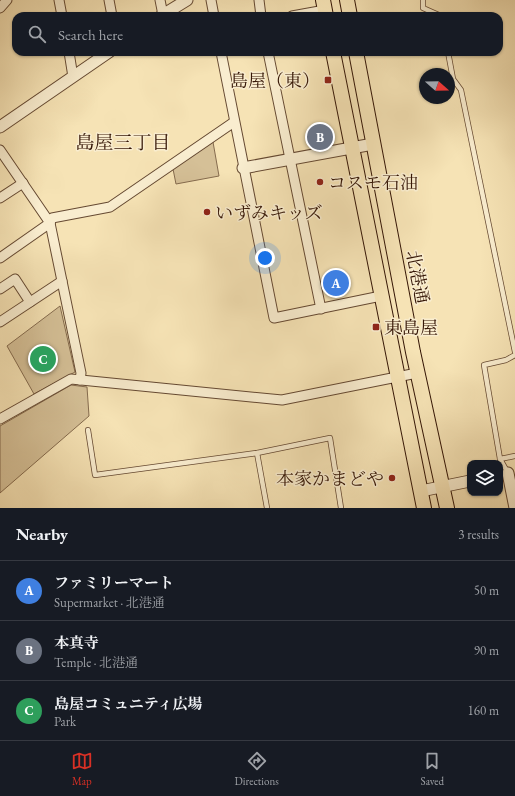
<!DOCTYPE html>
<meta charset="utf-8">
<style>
:root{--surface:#171b24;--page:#20242c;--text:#f1f3f6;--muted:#9ea1a6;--line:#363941;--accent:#d93025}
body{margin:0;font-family:"EB Garamond","Noto Serif JP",serif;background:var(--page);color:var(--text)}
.controls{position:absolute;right:12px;bottom:12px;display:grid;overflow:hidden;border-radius:8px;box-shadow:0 1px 3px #0004}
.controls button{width:36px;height:36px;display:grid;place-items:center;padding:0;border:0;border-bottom:1px solid var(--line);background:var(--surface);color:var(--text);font:20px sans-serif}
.compass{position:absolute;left:419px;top:68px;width:36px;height:36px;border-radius:50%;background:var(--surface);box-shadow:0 1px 3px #0004;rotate:110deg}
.you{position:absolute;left:265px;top:258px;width:14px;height:14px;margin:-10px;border:3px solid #fff;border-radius:50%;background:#1a73e8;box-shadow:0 0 0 6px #1a73e833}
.badge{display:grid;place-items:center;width:26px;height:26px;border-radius:50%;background:var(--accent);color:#fff;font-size:13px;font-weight:700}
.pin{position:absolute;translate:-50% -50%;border:2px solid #fff;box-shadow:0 1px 4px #0006}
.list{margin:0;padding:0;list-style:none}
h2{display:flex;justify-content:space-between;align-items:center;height:52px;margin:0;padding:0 16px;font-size:17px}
h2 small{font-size:13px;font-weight:400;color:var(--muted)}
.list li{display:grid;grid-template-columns:26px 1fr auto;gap:12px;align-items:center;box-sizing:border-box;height:60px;padding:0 16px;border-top:1px solid var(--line)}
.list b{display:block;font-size:15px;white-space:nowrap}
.list p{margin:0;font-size:13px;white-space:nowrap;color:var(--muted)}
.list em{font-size:13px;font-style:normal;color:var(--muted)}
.icon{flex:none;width:22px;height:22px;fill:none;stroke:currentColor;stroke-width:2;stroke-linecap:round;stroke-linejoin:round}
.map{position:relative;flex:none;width:515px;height:508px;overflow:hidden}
.search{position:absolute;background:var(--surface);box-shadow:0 1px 3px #0004;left:12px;right:12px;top:12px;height:44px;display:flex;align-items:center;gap:10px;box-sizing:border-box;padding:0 14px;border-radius:12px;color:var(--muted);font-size:15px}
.sheet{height:232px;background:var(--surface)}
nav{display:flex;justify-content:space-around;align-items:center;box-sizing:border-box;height:56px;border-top:1px solid var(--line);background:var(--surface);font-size:11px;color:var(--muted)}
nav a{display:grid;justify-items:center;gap:2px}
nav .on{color:var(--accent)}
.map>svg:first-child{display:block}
.green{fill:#d5c097;stroke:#856b4e}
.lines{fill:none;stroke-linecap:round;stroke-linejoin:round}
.service-casing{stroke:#654932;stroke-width:6}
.minor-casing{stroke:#654932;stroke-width:11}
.tertiary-casing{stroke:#654932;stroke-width:13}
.primary-casing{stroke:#351606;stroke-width:16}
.service{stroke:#f9edcf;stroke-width:4.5}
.minor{stroke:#f9edcf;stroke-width:9}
.tertiary{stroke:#f9edcf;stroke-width:11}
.primary{stroke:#f6e3b5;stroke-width:14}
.poi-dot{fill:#8f2418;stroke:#f9edcf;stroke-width:1.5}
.labels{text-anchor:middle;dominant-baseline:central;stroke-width:3;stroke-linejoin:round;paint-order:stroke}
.poi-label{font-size:18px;fill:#351606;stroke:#f9edcf;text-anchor:start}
.street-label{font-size:18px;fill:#351606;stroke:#f9edcf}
.neighbourhood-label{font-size:19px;fill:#351606;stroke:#f9edcf}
</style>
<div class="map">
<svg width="515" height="508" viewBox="0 0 515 508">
<rect width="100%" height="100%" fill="#f6e3b5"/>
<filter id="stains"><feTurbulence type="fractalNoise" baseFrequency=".005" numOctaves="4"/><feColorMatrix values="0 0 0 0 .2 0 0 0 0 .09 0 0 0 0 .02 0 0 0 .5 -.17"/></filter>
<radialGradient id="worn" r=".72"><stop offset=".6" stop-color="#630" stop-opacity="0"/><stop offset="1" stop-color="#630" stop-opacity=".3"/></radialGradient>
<!-- green -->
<g class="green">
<path d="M213,142L219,176L176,184L173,169Z"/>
<path d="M60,306L75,372L34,394L7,346Z"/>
<path d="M71,385L87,387L89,416L0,493V426Z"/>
</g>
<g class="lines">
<!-- service casing -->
<g class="service-casing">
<g id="service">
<path d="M423,0V8L441,16"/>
<path d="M448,52L453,79L461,90L515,352"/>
<path d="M88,430L95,475L257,453L330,438L341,508"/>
<path d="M257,453L267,508"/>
<path d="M500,459L515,456"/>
<path d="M508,473L500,459L484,365L506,360L515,355"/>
</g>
</g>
<!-- minor casing -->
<g class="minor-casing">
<g id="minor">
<path d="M59,0L62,16"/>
<path d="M109,0L112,16"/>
<path d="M160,0L163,15"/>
<path d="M211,0L214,16"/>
<path d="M259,0L261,16"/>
<path d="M0,8L7,0"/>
<path d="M292,16L325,10"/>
<path d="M69,52L73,77"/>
<path d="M221,52L274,318L381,296"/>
<path d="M268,52L321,309"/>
<path d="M0,150L50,223L81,373L80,380"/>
<path d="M0,198L23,183"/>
<path d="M0,258L50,223L52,218L110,207L234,122"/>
<path d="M0,289L15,279L30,302"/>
<path d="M0,322L62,281"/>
<path d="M0,419L71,379L282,400L417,373"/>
</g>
</g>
<!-- tertiary casing -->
<g class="tertiary-casing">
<g id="tertiary">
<path d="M161,16L187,0"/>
<path d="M0,127L109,52"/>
<path d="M243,168L373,144"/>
<path d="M508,473L515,508"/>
<path d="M421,491L470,481"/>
</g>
</g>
<!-- primary casing -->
<g class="primary-casing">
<g id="primary">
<path d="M323,0L326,16"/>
<path d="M347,0L350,16"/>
<path d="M333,52L424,508"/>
<path d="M356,52L413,352L447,508"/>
</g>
</g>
<!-- service -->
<use href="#service" class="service"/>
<!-- minor -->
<use href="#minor" class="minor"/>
<!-- tertiary -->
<use href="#tertiary" class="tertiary"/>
<!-- primary -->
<use href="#primary" class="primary"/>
</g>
<!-- markers -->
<g class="poi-dot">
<rect x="324" y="76" width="8" height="8" rx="2"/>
<circle cx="320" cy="182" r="4"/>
<circle cx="207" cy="212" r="4"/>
<rect x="372" y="323" width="8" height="8" rx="2"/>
<circle cx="392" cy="478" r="4"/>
</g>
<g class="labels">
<!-- poi labels -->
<g class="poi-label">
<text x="320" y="80" text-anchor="end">島屋（東）</text>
<text x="328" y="182">コスモ石油</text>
<text x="215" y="212">いずみキッズ</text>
<text x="384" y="327">東島屋</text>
<text x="384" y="478" text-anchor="end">本家かまどや</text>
</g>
<!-- street labels -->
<g class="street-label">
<text transform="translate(418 277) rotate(79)">北港通</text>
</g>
<!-- neighbourhood labels -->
<g class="neighbourhood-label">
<text x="123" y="142">島屋三丁目</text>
</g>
</g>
<rect width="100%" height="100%" filter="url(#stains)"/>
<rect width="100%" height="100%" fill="url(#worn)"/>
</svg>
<div class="controls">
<button><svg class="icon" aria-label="layers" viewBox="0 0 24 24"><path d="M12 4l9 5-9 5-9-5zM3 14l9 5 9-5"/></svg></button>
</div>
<svg class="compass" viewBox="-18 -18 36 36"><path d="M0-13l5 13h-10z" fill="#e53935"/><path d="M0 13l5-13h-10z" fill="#9ea1a6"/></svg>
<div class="you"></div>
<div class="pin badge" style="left:336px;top:283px;background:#3f7fe0">A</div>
<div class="pin badge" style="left:320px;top:137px;background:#6b7280">B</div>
<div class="pin badge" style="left:43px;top:359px;background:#2e9e5b">C</div>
<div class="search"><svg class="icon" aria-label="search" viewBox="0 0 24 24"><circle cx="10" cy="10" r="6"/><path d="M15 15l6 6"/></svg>Search here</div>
</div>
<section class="sheet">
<h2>Nearby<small>3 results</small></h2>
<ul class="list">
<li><span class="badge" style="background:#3f7fe0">A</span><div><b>ファミリーマート</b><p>Supermarket · 北港通</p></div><em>50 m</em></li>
<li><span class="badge" style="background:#6b7280">B</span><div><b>本真寺</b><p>Temple · 北港通</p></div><em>90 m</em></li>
<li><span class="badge" style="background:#2e9e5b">C</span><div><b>島屋コミュニティ広場</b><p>Park</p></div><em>160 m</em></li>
</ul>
</section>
<nav>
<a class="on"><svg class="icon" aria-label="map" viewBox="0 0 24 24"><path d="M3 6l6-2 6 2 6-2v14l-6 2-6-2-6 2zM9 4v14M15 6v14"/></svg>Map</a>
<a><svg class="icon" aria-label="directions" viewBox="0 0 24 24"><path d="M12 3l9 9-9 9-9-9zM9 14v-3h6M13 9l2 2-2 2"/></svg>Directions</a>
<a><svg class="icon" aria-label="saved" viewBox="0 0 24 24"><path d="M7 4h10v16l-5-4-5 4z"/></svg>Saved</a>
</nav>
